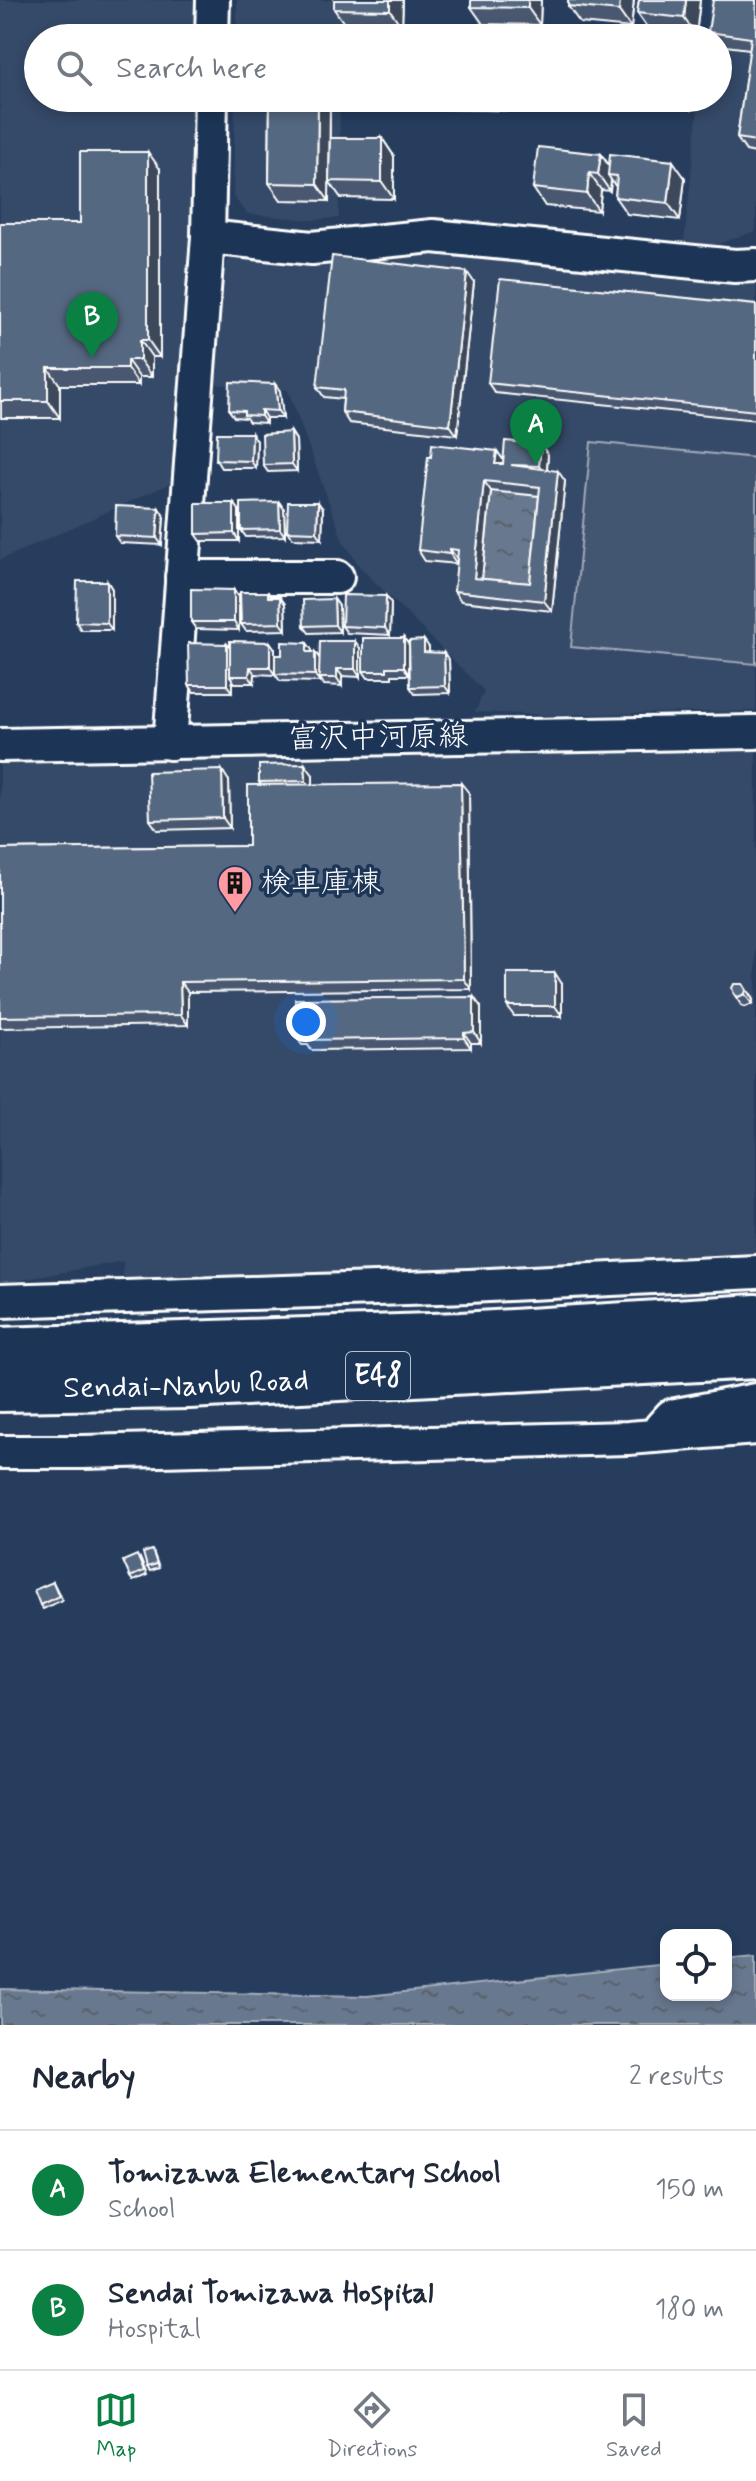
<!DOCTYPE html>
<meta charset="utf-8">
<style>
:root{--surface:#fff;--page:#f6f6f7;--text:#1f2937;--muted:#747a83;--line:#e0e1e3;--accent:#0b8043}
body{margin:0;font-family:Mynerve,"Klee One",sans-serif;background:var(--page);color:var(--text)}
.controls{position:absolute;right:24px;bottom:24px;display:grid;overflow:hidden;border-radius:16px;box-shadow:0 4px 12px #0003}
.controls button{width:72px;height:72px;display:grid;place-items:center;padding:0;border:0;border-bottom:2px solid var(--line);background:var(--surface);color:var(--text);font:40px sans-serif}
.you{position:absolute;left:306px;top:1022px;width:28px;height:28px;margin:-20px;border:6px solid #fff;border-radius:50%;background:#1a73e8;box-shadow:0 0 0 12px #1a73e833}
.badge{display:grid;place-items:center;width:52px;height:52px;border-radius:50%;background:var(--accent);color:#fff;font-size:26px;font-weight:700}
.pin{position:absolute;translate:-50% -66px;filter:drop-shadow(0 2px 4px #0008)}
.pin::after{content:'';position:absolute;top:42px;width:28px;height:24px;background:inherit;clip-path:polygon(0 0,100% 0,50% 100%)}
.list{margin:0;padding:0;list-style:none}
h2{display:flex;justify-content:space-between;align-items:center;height:104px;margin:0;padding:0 32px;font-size:34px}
h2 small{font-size:26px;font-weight:400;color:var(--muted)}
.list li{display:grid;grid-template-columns:52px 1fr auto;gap:24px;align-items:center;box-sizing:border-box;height:120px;padding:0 32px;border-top:2px solid var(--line)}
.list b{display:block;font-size:30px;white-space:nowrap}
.list p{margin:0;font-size:26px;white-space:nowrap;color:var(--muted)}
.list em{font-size:26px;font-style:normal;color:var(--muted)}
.icon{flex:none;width:44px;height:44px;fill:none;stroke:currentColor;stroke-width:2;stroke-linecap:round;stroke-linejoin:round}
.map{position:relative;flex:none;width:756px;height:2025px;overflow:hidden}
.search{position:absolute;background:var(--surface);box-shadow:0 4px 12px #0003;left:24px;right:24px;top:24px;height:88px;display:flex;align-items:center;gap:20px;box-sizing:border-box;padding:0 28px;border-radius:44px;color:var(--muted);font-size:30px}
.sheet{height:344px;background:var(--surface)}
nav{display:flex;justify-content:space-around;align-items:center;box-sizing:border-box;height:112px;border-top:2px solid var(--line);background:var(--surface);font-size:22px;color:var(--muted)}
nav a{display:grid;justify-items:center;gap:4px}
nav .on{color:var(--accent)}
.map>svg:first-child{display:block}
.built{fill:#344a68}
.park{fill:#425672;stroke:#a0aab8;stroke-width:2}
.water{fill:url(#water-ripples);stroke:#a4aebb;stroke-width:2}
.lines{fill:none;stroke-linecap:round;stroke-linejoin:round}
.minor-casing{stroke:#fff;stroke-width:38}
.highway-casing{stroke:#fff;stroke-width:50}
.minor{stroke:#1d3557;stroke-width:32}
.highway{stroke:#1d3557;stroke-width:44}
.wall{fill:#49596f;stroke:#fff;stroke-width:2;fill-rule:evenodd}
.shaded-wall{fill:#3c485a;stroke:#fff;stroke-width:2}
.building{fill:#556781;stroke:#fff;stroke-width:2;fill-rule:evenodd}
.labels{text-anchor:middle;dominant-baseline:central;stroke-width:7;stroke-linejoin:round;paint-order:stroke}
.shield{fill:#1d3557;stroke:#bbc2cd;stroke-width:2}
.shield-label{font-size:28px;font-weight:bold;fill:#fff}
.street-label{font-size:30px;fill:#fff;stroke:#1d3557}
.poi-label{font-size:30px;fill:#fff;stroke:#1d3557;text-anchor:start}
</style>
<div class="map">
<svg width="756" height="2025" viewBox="0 0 756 2025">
<defs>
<pattern id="water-ripples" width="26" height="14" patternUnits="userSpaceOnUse" patternTransform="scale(2)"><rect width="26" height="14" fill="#67788e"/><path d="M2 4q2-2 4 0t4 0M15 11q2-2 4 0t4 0" fill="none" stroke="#5a626d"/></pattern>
</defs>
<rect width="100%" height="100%" fill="#263d5e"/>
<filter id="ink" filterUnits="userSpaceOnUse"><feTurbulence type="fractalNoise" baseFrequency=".0125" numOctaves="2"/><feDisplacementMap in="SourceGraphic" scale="16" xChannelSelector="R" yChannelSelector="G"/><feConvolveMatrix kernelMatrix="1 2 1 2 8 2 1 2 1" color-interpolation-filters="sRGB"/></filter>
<g filter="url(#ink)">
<!-- built -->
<g class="built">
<path d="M0,0H197L196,38H38V98H195L192,234L176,481L0,560Z"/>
<path d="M237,0H342L340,38H236Z"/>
<path d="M709,0H756V231L715,245L684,242L699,98H718V38H705Z"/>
<path d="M235,98H340L339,218L310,220L248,214L233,197Z"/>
<path d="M238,253L320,262L429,255L724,281L756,280V711L547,715L475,712L484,691L360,567L343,541L288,390L213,384L221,267Z"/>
<path d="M756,746V1261L123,1286V1261L0,1284V759Z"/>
</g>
<!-- park -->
<path class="park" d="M591,442L756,458V664L571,647Z"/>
<!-- water -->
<g class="water">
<path d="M491,491L547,497L537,594L481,588Z"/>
<path d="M756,1955V2025H0V1989L367,1996L666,1964V1995H726V1958Z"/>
</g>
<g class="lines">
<!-- minor casing -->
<g class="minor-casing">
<g id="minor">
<path d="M212,38L213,0"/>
<path d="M208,237L312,248L433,236L735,266L756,265"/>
<path d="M182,577H337"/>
<path d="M170,743L208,237L211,98"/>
<path d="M0,745L756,732"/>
<path d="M0,1301L469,1286L756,1272"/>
<path d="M661,1427L671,1416L756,1400"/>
<path d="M0,1452H83L628,1438L756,1428"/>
</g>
</g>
<!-- highway casing -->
<g class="highway-casing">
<g id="highway">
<path d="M0,1350L461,1335L756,1317"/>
<path id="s1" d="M0,1389L189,1386L756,1356"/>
</g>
</g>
<!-- minor -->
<use href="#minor" class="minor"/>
<!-- highway -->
<use href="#highway" class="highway"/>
</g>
<!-- wall -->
<g class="wall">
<path d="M334,0H403L402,27L346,26L334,9Z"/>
<path d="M471,0H541L540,25L483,24L471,7Z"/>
<path d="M568,0H634L631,28L580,23L568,6Z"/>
<path d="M639,0H700L696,35L649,30L637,13Z"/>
<path d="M756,0V153L746,151L737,138L750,49L718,45V38H712L708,32Z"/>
<path d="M270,98H330L329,201L281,200L269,183Z"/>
<path d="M340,98H433V103L342,101Z"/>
<path d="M437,98H533V111L444,109Z"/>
<path d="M607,98H692L691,109L608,100Z"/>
<path d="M382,138L394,156V199L341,198L329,181Z"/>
<path d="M601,154L609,165L685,178L680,220L627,214L615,197L616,187L611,180L610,191L601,190L599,211L545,206L533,188Z"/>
<path d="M160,169V357H152V377H139V385H60V418H1L0,223H80Z"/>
<path d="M474,282L457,435L349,423L342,412L343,399L324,397L317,387Z"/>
<path d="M756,305V420L495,393L488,383Z"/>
<path d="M275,384L280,391L283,418H266V423L249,422L246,418L234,417L229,410Z"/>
<path d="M291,432L296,440L297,471L268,472L263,465Z"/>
<path d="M257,441L256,468H221L216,460Z"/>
<path d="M497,451L503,460L548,455L547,469L565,481L552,611L461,601L454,591L457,564L425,561L418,550ZM491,491L539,496L530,583L482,579Z"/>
<path d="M279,502L284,509L285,536L246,537L241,530Z"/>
<path d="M234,503L239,510V541H201L196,534Z"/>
<path d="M323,509L322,539L293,538L287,531Z"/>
<path d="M164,516L162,545L120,543L115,536Z"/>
<path d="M107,581L112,589V630H81L76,622Z"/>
<path d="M234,590L239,597V630L196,629L191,622Z"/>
<path d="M268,592L272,597H280L285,604L286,630L246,631L241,624Z"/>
<path d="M386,596L391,603L390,635L347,633L342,626Z"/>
<path d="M334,599L339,606L340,632L309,633L304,626Z"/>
<path d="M404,638L409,645V675H392V678H368L363,671Z"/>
<path d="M270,642L275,649V675L255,674L254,683H235L232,679V692H194L189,685L227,644L230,648Z"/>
<path d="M307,643L312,652H315L320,659L360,648V677L342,676V686L324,685L320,678V682L280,681L275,674L282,655Z"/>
<path d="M429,647V652L449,660L450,693L415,694L410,687Z"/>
<path d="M313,775V785L469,793L471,989L188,992V1025L0,1028V849L248,846L261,785L259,782Z"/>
<path d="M229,781L230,828L157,830L150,820Z"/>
<path d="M562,984V1016H514L507,1006Z"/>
<path d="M734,994H750L753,1000L752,1004L745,1007L741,1005Z"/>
<path d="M481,1007V1043H471V1048L311,1050L308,1045H302L295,1035Z"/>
<path d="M154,1554L159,1568L150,1571L147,1567Z"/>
<path d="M140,1558L147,1575L133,1581L130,1577Z"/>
<path d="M53,1582L62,1600L43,1609L40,1605Z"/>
</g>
<!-- shaded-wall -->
<g class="shaded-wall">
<path d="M390,0H403L402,27L390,10Z"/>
<path d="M528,0H541L540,25L528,8Z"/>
<path d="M620,0H634L631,28L619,11Z"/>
<path d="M686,0H700L696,35L684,18Z"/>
<path d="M318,98H330L329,201L317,184Z"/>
<path d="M523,98H533V111Z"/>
<path d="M684,98H692L691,109Z"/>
<path d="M382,138L394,156V199L382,182Z"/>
<path d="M148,152L160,169V357L148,340Z"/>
<path d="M601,154L612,171L608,175L611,180L610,191L598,174Z"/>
<path d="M673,161L685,178L680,220L668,203Z"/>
<path d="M589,173L601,190L599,211L587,194Z"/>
<path d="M467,272L474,282L457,435L450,425Z"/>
<path d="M140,340L152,357V377L140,360Z"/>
<path d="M127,360L139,377V385L127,368Z"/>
<path d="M48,368L60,385V418L48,401Z"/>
<path d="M275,384L280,391L283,418L278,411Z"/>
<path d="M261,410L266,418V423L261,416Z"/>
<path d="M291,432L296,440L297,471L292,464Z"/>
<path d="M252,433L257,441L256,468L251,461Z"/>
<path d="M541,444L548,455L546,477L539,466Z"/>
<path d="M497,451L504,461L502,474L495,464Z"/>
<path d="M558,471L565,481L552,611L544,601Z"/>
<path d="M484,481L491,491L481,588L474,578Z"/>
<path d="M279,502L284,509L285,536L280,529Z"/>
<path d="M318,502L323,509L322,539L317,532Z"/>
<path d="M234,503L239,510V541L234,533Z"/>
<path d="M159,508L164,516L162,545L157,538Z"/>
<path d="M450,549L457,559V564L450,554Z"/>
<path d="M107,581L112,589V630L107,623Z"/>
<path d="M234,590L239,597V630L234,622Z"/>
<path d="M386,596L391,603L390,635L385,628Z"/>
<path d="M280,597L285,604L286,630L281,623Z"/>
<path d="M334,599L339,606L340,632L335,625Z"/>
<path d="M404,638L409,645V675L404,667Z"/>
<path d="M424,640L429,647V659L424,652Z"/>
<path d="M355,641L360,648V677L355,669Z"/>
<path d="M270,642L275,649V675L270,667Z"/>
<path d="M307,643L312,650V659L307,652Z"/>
<path d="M227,644L232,651L230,676L232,679V692L227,685Z"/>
<path d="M315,652L320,659V682L315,675Z"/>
<path d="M444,653L449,660L450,693L445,686Z"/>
<path d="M250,667L255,674L254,683L249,676Z"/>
<path d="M337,669L342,676V686L337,678Z"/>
<path d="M305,764L313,775V792L306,781Z"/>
<path d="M222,770L229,781L230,828L223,818Z"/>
<path d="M461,783L469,793L471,989L464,979Z"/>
<path d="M555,973L562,984V1016L555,1006Z"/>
<path d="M180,982L188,992V1025L181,1015Z"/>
<path d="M743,984L753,1000L752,1004L745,994Z"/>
<path d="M474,997L481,1007V1043L474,1032Z"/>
<path d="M464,1033L471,1043V1048L464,1038Z"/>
</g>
<!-- building -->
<g class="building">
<path d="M334,0H390V10L334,9Z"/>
<path d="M471,0H528V8L471,7Z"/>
<path d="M568,0H620L619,11L568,6Z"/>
<path d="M639,0H686L684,18L637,13Z"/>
<path d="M713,0H756V141L737,138L751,38L708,32Z"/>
<path d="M589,34L626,38H588Z"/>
<path d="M270,98H318L317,184L269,183Z"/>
<path d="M330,138H382V182L329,181Z"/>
<path d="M538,147L601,154L598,174L589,173L587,194L533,188Z"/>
<path d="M80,152H148V340H140V360H127V368H48V401H0V223H80Z"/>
<path d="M610,154L673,161L668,203L615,197L617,176L608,175Z"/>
<path d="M332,256L467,272L450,425L342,412L344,390L317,387Z"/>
<path d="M500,279L756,305V411L488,383Z"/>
<path d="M230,382L275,384L278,411L261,410V416L244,415V411L229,410Z"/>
<path d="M291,432L292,464L263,465L262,434Z"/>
<path d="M217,433H252L251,461L216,460Z"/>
<path d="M505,441L541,444L539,466L511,465L558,471L544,601L454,591L458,550L450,549V554L418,550L428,457H431L432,444L497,451L495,464H503ZM484,481L540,487L530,583L474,578Z"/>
<path d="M279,502L280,529L241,530V503Z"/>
<path d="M288,502H318L317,532L287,531Z"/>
<path d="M196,503H234V533L196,534Z"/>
<path d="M116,506L159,508L157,538L115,536Z"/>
<path d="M77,581H107V623L76,622Z"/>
<path d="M191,589L234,590V622H191Z"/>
<path d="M240,592H268V597H280L281,623L241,624Z"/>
<path d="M343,595L386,596L385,628L342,626Z"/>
<path d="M334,599L335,625L304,626L303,600Z"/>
<path d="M363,638H404V667H387V671H363Z"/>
<path d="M424,640V652L444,653L445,686L410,687L409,641Z"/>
<path d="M230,641L270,642V667H250L249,676H230Z"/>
<path d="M320,641H355V669H337V678H319Z"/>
<path d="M282,642L307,643V652H315V675L275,674V655H282Z"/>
<path d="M188,643L227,644V685H189Z"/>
<path d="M305,764L306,781L259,782V765Z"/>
<path d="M222,770L223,818L150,820L148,772Z"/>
<path d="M461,783L464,979L180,982L181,1015L0,1017V849L248,846V785Z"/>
<rect x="507" y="973" width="48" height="33"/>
<path d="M734,984H743L746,990L745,994L738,997L734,994L732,988Z"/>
<path d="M474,997V1032L464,1033V1038L304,1040V1035H295V999Z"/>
<path d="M152,1550L157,1564L147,1567L143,1553Z"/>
<path d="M137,1555L144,1571L130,1577L123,1561Z"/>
<path d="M53,1582L59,1596L40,1605L34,1590Z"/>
</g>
</g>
<!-- icons -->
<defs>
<g id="building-pin" transform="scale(1.8)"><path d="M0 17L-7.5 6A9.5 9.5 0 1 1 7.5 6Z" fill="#ff9aa2" stroke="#1d3557"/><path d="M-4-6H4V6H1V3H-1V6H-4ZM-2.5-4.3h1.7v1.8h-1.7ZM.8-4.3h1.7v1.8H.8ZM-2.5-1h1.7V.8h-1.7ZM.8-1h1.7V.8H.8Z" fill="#111"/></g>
</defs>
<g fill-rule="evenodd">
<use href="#building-pin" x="235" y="883"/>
</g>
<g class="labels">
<!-- shield labels -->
<rect class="shield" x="346" y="1352" width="64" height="48" rx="6"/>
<g class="shield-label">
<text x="378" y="1376">E48</text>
</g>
<!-- street labels -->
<g class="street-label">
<text transform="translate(378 738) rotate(-1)">富沢中河原線</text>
<text stroke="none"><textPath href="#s1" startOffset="186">Sendai-Nanbu Road</textPath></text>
</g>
<!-- poi labels -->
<g class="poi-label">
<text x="261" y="883">検車庫棟</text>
</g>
</g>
</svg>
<div class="controls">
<button><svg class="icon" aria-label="locate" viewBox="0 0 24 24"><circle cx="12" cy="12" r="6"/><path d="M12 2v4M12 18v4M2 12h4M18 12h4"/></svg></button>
</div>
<div class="you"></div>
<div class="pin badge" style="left:536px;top:465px">A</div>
<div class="pin badge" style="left:92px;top:358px">B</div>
<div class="search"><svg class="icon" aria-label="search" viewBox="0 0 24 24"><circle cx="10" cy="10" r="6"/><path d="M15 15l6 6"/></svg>Search here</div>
</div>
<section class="sheet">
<h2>Nearby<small>2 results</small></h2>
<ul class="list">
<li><span class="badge">A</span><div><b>Tomizawa Elementary School</b><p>School</p></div><em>150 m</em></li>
<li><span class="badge">B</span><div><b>Sendai Tomizawa Hospital</b><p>Hospital</p></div><em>180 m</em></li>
</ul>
</section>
<nav>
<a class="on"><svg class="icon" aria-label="map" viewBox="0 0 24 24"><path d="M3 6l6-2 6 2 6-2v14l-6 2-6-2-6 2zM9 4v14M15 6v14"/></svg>Map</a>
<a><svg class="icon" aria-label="directions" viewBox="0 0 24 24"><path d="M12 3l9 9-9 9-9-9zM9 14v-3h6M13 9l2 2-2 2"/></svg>Directions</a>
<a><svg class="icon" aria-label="saved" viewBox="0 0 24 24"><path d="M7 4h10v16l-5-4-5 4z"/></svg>Saved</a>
</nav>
